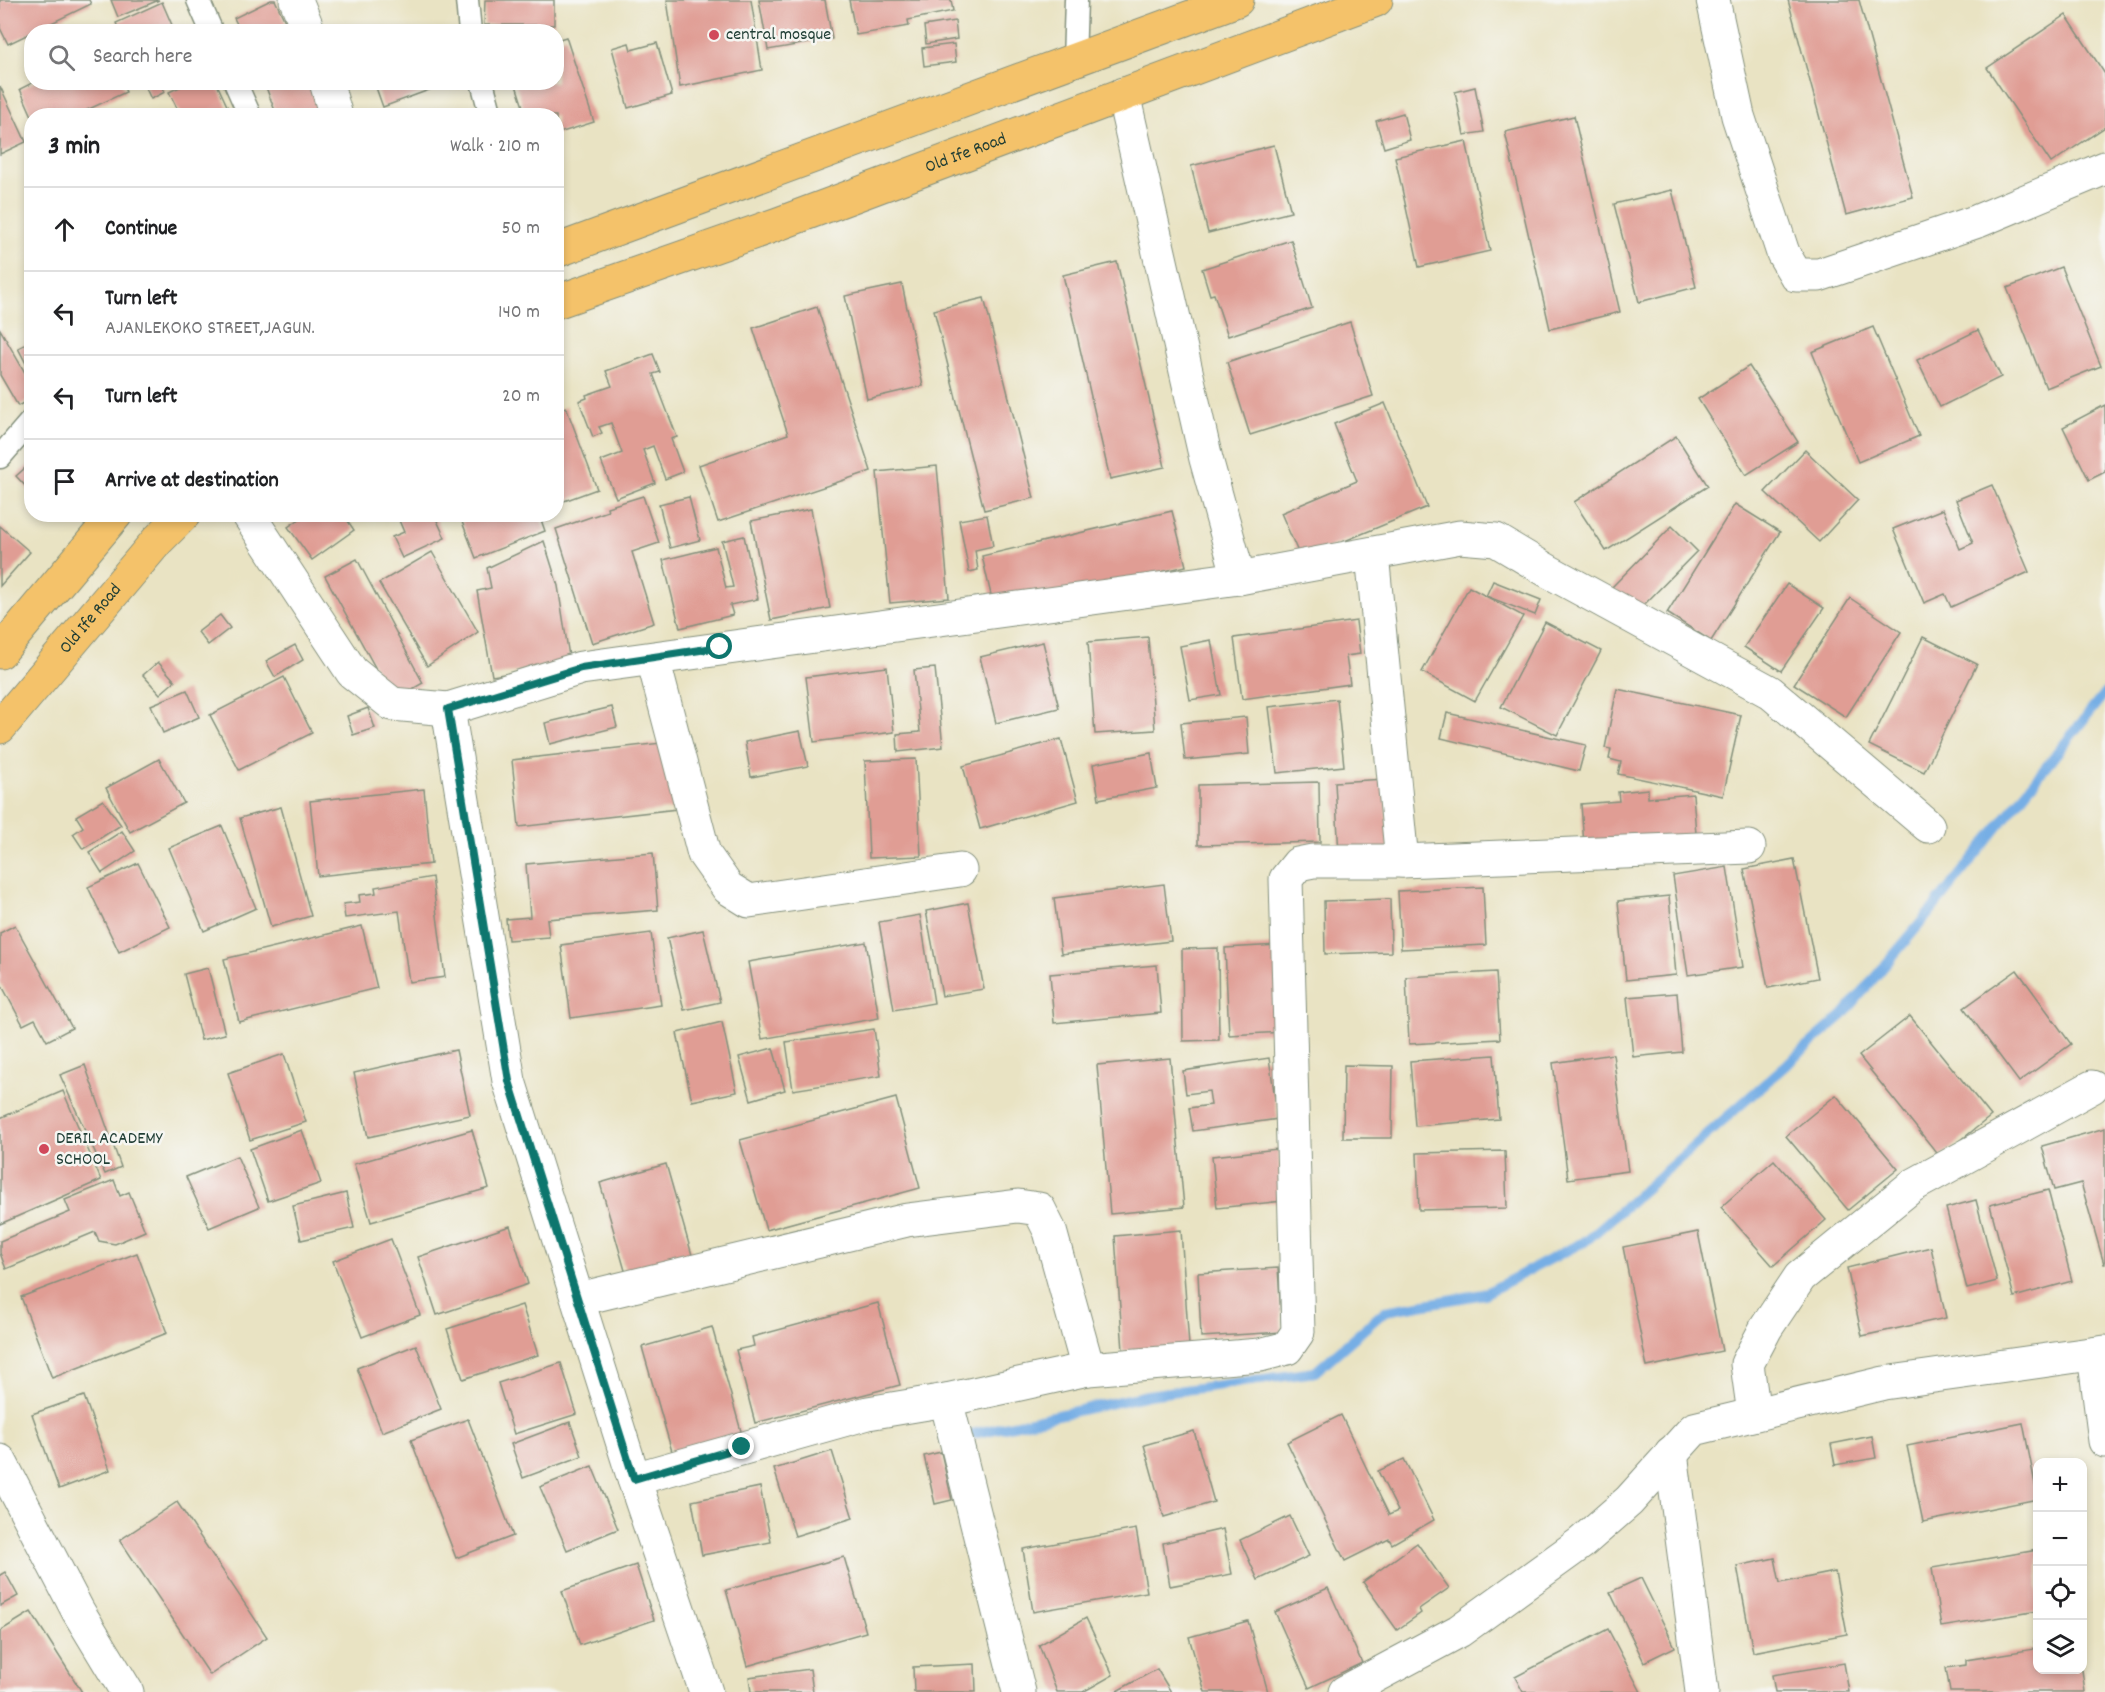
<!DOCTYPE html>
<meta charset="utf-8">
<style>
:root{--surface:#fff;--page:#f6f6f6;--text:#202124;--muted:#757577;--line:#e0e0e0}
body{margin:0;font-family:Dekko,sans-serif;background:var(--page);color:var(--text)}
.controls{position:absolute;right:18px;bottom:18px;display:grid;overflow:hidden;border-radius:12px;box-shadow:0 3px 9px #0003}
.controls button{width:54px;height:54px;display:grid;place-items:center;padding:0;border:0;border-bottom:2px solid var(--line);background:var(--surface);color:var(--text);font:30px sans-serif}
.stop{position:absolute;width:18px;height:18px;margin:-14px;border:4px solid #0f766e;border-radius:50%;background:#fff}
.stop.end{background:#0f766e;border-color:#fff;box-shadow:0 2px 6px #0008}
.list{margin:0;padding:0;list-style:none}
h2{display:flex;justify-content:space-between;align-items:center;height:78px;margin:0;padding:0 24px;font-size:26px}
h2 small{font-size:20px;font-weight:400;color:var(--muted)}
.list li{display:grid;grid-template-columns:39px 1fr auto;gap:18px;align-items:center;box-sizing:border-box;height:84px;padding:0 24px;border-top:2px solid var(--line)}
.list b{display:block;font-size:22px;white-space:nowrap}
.list p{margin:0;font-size:20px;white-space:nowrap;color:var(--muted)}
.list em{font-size:20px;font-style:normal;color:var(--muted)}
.icon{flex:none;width:33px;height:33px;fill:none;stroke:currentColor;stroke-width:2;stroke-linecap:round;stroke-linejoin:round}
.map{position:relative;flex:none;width:2105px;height:1692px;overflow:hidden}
.search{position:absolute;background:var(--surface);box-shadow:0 3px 9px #0003;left:24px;top:24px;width:540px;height:66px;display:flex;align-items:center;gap:15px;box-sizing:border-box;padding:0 21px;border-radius:24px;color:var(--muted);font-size:22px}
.panel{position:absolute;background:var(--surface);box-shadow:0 3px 9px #0003;left:24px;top:108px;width:540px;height:414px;border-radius:24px}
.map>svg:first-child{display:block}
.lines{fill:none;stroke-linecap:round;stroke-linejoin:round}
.stream{stroke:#76aee5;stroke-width:10}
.building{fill:#e09d94}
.lane-casing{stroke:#84907c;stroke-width:25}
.street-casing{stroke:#84907c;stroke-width:35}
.primary-casing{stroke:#84907c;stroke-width:35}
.lane{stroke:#fff;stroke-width:22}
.street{stroke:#fff;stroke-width:33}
.primary{stroke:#f4c26a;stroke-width:33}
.route{stroke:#0f766e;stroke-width:8}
.poi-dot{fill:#d1495b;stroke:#f6f6f2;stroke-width:2}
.labels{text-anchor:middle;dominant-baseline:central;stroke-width:5;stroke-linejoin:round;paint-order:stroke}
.poi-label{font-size:18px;fill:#1f3d34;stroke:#f6f6f2;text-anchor:start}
.street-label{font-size:18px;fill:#1f3d34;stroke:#f6f6f2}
</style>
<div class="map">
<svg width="2105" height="1692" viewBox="0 0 2105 1692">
<rect width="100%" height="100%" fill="#f6f6f2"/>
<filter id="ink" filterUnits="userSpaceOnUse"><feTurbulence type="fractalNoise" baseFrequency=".0167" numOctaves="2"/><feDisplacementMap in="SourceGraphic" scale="12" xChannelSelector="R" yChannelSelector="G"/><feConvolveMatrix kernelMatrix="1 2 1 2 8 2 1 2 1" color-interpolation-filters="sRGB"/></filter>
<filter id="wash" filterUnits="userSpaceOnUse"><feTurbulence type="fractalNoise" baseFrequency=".008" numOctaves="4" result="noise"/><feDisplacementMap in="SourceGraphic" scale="24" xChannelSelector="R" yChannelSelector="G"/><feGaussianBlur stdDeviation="1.35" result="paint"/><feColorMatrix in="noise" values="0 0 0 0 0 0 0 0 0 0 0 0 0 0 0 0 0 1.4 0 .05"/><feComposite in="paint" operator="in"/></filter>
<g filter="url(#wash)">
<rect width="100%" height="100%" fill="#e9e3c3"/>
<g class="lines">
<!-- stream -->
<path class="stream" d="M959,1437L1148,1395L1315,1372L1385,1311L1484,1294L1587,1240L1843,1015L1930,912L2105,693"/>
</g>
<g id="blocks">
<!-- building -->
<g class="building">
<path d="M0,0H89L91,4L8,44L0,28Z"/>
<path d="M111,0H159L118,17Z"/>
<path d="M271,0H275L290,32H241L234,18Z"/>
<path d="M485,0H554V25H484Z"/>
<path d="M667,0H751L762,70L680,87Z"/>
<path d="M759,0H825L832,39L768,50Z"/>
<path d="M849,0H951L953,11L908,20L909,26L856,35Z"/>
<path d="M1788,0H1859L1913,197L1846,215Z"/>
<path d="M162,2L175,32H120L116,23Z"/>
<path d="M2066,15L2105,74V127L2051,163L1987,68Z"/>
<path d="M955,21L957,39L926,44L924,26Z"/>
<path d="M566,37L594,122L556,134V116H526L515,82H556V40Z"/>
<path d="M629,43L631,50L657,43L672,95L628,108L612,48Z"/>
<path d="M954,44L956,62L924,66L922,48Z"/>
<path d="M34,82H121L126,92L74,116H32L20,89Z"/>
<path d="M143,82H175L163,88L165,92L151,99Z"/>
<path d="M190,82H216L228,108L211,116H181L169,92Z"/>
<path d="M264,82H318L331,116H277Z"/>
<path d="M374,82H448V83L383,107Z"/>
<path d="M0,86L26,142L0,154Z"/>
<path d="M1475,87L1484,132L1464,135L1455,92Z"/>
<path d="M1403,113L1410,140L1384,148L1376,121Z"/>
<path d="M1574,116L1620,312L1550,329L1505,132Z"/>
<path d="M1466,141L1490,251L1419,267L1395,157Z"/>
<path d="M1274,145L1291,212L1208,233L1191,166Z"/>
<path d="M1672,190L1696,287L1639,302L1614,204Z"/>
<path d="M1291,240L1312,308L1228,336L1214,294L1210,295L1202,269Z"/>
<path d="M1117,262L1165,467L1110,479L1063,275Z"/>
<path d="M2061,267L2101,366L2046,388L2007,288Z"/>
<path d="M902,284L923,386L867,399L845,296Z"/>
<path d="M984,298L1034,498L984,510L934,310Z"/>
<path d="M817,307L871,471L718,522L699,465L788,434L753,328Z"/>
<path d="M1350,322L1373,396L1250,435L1227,362Z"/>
<path d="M1873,327L1919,436L1858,462L1812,352Z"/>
<path d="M0,329L32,385V398L18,406L0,375Z"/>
<path d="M1978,330L2001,377L1940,407L1917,360Z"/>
<path d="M32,341V375L18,348Z"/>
<path d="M653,354L660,372L653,374L677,437L671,439L683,472L665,479L653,446L643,450L655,483L616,498L601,461L622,453L611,423L599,427L602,433L593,437L579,401L587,398L586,395L612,386L606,371Z"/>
<path d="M1749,366L1798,442L1746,475L1698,399Z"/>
<path d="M1385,403L1427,507L1301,559L1281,513L1357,481L1334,424Z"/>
<path d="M2105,405V472L2089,480L2063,427Z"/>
<path d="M566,407L597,489L556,504V411Z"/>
<path d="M1676,436L1708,486L1606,551L1574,502Z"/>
<path d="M1805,450L1858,500L1819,542L1765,492Z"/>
<path d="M32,462V493L16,476Z"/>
<path d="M937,466L949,598L890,603L877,472Z"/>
<path d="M1992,485L2029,572L1951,607L1945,594L1924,603L1893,529L1943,509L1960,549L1973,543L1956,500Z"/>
<path d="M643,496L659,543L632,552L654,623L592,643L556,529L608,511L607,507Z"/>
<path d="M689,497L700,540L670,548L659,504Z"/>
<path d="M1735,504L1780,532L1711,641L1667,613Z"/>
<path d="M811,509L830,608L771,620L751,521Z"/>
<path d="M1172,511L1186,566L995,612L982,556Z"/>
<path d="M298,514H343L354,530L312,560L288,527L301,518Z"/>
<path d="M405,514H434L445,538L402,558L392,537L404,532L398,518Z"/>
<path d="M459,514H539L545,531L476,558Z"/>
<path d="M987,515L993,546L975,550L978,570L969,572L959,520Z"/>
<path d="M0,526L30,552L0,586Z"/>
<path d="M1672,526L1697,551L1637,612L1612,587Z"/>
<path d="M744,536L758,599L730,605L733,615L680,628L663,560L716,547L726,588L733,587L722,541Z"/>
<path d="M544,541L558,586L570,663L492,676L477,591L491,588L487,568Z"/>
<path d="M432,552L478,632L427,666L379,583Z"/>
<path d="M357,559L423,683L393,700L325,576Z"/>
<path d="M1493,581L1541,600L1535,615L1486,596Z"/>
<path d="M1787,584L1824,608L1781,671L1744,647Z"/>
<path d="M1469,587L1523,616L1475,701L1422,672Z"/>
<path d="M1850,598L1901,632L1846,717L1794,684Z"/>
<path d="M220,615L230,628L208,645L198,632Z"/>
<path d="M1356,621L1360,654L1346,656L1350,684L1242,699L1234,638Z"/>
<path d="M1545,622L1601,651L1557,735L1501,707Z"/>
<path d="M1148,637L1155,730L1095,734L1088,642Z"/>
<path d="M1923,637L1977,664L1924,772L1869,745Z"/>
<path d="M1211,640L1221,695L1190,700L1180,646Z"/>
<path d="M1043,642L1059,708L996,723L980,657Z"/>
<path d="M295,645L303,660L275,677L266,661Z"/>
<path d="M158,662L175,681L160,694L143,675Z"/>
<path d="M887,667L894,732L814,742L806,677Z"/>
<path d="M935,668L943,747L898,752L897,734L920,732L914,670Z"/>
<path d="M284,677L312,733L239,770L210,715Z"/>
<path d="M1617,689L1741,715L1723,796L1618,774L1621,762L1609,759L1611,749L1605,748Z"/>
<path d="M187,690L199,717L163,733L151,705Z"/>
<path d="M1337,699L1344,766L1277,773L1269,707Z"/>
<path d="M612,707L617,727L550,744L545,723Z"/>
<path d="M368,708L375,728L353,735L347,716Z"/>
<path d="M1447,713L1586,745L1579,771L1441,738Z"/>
<path d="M1246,717L1249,754L1185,760L1181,723Z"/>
<path d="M800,731L808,766L751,777L745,742Z"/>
<path d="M1061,739L1078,801L980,829L963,766Z"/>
<path d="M670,742L677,809L519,827L512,760Z"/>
<path d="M1151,753L1157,788L1099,799L1093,764Z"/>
<path d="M159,759L184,803L130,832L106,788Z"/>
<path d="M916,759L921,856L869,858L865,761Z"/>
<path d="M1385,779L1389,852L1339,855L1335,782Z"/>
<path d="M1319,782L1320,842L1198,845V785Z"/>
<path d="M424,789L431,864L318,876L310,801Z"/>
<path d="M1648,789V798L1693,794L1696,834L1584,845L1581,804L1619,801L1618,792Z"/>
<path d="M103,800L121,825L83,849L73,834L83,827L76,816Z"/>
<path d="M281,807L311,916L271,927L240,818Z"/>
<path d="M222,826L256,908L204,931L169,848Z"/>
<path d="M122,831L135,851L102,873L89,852Z"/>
<path d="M653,853L658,910L547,919L549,937L508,940L506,919L530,917L526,864Z"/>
<path d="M1794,859L1818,978L1768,988L1744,869Z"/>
<path d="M138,863L170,927L119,952L88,887Z"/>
<path d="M1727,867L1743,967L1688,975L1673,876Z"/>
<path d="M432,877L445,977L409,982L399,911L345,918L343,904L360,902L359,895L376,893L375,887Z"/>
<path d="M1164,884L1171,941L1061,954L1054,898Z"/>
<path d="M1483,887L1486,945L1401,949L1398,891Z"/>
<path d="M1669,896L1676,975L1626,980L1618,901Z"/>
<path d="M1390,899L1391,952L1325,954L1324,901Z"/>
<path d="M968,903L984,989L942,996L926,911Z"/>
<path d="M920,915L934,1003L894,1010L879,922Z"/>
<path d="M15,925L72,1028L47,1041L35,1019L23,1025L0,982V933Z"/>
<path d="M362,926L377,988L239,1022L224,959Z"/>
<path d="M703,930L720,1002L684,1010L667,938Z"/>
<path d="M651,933L661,1005L571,1018L561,945Z"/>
<path d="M866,942L879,1018L762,1039L748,962Z"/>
<path d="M1280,945L1284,1032L1229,1035L1225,948Z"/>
<path d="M1218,948L1219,1040L1183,1041L1182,949Z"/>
<path d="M1157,965L1161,1013L1054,1023L1050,974Z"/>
<path d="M208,968L225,1034L201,1040L184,974Z"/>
<path d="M2017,970L2071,1044L2019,1082L1964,1008Z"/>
<path d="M1496,972L1500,1039L1409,1044L1406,977Z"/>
<path d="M1677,993L1682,1052L1633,1057L1627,997Z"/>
<path d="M1910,1016L1991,1116L1940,1157L1859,1056Z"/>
<path d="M722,1022L737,1092L692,1101L677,1033Z"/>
<path d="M874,1029L881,1076L793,1090L786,1042Z"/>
<path d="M773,1048L785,1090L751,1100L739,1057Z"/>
<path d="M456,1050L470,1115L368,1137L354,1073Z"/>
<path d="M284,1054L306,1122L250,1140L228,1073Z"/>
<path d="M1613,1054L1628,1171L1568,1179L1553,1063Z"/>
<path d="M1494,1055L1499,1119L1415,1126L1410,1061Z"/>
<path d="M1170,1058L1184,1207L1110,1214L1097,1065Z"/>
<path d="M1269,1058L1278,1119L1193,1131L1189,1108L1211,1105L1209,1091L1186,1094L1183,1071Z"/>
<path d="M85,1065L121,1167L105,1174L60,1075Z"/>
<path d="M1344,1065L1393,1066L1392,1138H1343Z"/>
<path d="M63,1091L101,1180L0,1224V1118Z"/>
<path d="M1836,1095L1898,1169L1848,1210L1786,1136Z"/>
<path d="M896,1098L920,1188L766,1230L740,1140Z"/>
<path d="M2105,1128V1264H2104L2081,1183L2054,1190L2042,1146Z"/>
<path d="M302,1130L321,1183L268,1201L250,1149Z"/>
<path d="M472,1130L489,1188L371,1222L354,1164Z"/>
<path d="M1278,1149L1283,1201L1217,1208L1212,1156Z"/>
<path d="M1505,1151L1507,1208L1419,1210L1417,1153Z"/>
<path d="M237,1156L259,1207L209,1228L186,1177Z"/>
<path d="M1774,1160L1826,1220L1773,1266L1721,1207Z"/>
<path d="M666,1164L694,1262L628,1281L600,1183Z"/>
<path d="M114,1180L120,1196L129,1192L145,1231L115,1244L99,1241L95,1232L6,1269L0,1253V1241L70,1212L65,1200Z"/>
<path d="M2048,1190L2072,1281L2014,1297L1990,1205Z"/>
<path d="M346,1193L354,1228L301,1240L293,1206Z"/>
<path d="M1976,1200L1997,1281L1967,1289L1946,1208Z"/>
<path d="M510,1226L528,1284L437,1315L418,1257Z"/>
<path d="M1181,1230L1189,1346L1123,1351L1115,1236Z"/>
<path d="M1698,1232L1722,1351L1647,1367L1623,1247Z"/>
<path d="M391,1239L420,1315L362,1337L333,1261Z"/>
<path d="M1931,1247L1946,1318L1862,1336L1847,1268Z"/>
<path d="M137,1253L167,1333L52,1378L21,1297Z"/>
<path d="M1278,1268L1282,1332L1201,1337L1198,1273Z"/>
<path d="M878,1303L900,1385L755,1423L736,1350L754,1346L752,1337Z"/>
<path d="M522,1305L538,1355L463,1379L447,1329Z"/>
<path d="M712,1327L744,1442L675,1462L642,1347Z"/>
<path d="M416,1345L441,1409L382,1432L357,1368Z"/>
<path d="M561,1363L577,1414L514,1434L498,1383Z"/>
<path d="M84,1396L110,1470L59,1489L32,1414Z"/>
<path d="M1341,1415L1389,1515L1398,1511L1378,1471L1404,1459L1434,1520L1392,1544L1389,1539L1345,1561L1287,1442Z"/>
<path d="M468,1419L513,1536L456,1558L411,1440Z"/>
<path d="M570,1422L582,1456L523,1478L511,1444Z"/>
<path d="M2023,1423L2038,1499L1923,1522L1907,1446Z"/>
<path d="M1194,1431L1214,1502L1164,1517L1144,1445Z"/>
<path d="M1872,1436L1876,1458L1835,1465L1831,1444Z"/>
<path d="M832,1451L853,1518L795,1536L774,1469Z"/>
<path d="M941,1452L952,1500L935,1504L924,1456Z"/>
<path d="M592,1466L618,1529L567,1550L540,1487Z"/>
<path d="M760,1487L771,1542L702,1555L692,1501Z"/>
<path d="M177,1502L267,1637L210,1675L120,1540Z"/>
<path d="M1290,1516L1309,1556L1258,1580L1240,1540Z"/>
<path d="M1136,1529L1147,1592L1033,1612L1023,1549Z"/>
<path d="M1223,1529L1232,1574L1170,1586L1163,1543Z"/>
<path d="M1417,1543L1449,1588L1419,1609L1421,1613L1397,1630L1363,1582Z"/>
<path d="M2038,1550V1611L1941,1627L1932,1568Z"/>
<path d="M844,1557L866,1632L747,1666L726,1590Z"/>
<path d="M1775,1558L1780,1583L1835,1572L1847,1634L1753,1652L1737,1566Z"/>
<path d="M636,1565L654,1620L580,1645L562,1591Z"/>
<path d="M5,1572L18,1596L0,1606V1575Z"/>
<path d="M1641,1578L1675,1647L1644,1662L1610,1592Z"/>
<path d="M1328,1588L1362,1663L1309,1688L1275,1612Z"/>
<path d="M31,1612L82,1692H0V1631Z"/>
<path d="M1086,1618L1113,1675L1083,1692H1057L1039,1645Z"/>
<path d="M1248,1621L1268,1692H1205L1189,1637Z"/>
<path d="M1608,1629L1641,1692H1523L1515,1677Z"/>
<path d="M2038,1641V1670H2082L2085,1692H1950L1946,1668L1966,1665V1660L2035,1649L2034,1642Z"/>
<path d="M1844,1663L1849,1692H1775L1772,1675Z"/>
<path d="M975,1664L976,1692H914L913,1667Z"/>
<path d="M810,1669L813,1692H751L749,1677Z"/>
<path d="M1157,1669L1171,1692H1115Z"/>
</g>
</g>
</g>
<g filter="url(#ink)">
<use href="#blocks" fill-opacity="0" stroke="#84907c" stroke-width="1.5"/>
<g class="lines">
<!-- lane casing -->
<g class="lane-casing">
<g id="lane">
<path d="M198,0L212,32"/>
<path d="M467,0L470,32"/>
<path d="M1074,61L1076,0"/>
<path d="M235,82L250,116"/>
<path d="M482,82L491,116"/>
<path d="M0,457L32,420"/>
</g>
</g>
<!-- street casing -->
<g class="street-casing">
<g id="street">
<path d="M296,0L309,32"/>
<path d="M1713,0L1738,116L1783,253L1796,275H1819L1978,221L2105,168"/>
<path d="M326,82L336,116"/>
<path d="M1123,94L1206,459L1239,578"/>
<path d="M248,514L352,672L392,704L448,709L581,668L1239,578L1460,537L1496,540L1548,571L1770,692L1928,826"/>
<path d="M1372,554L1402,861"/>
<path d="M653,659L704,854L728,888L749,901L960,870"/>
<path d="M448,709L509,1081L634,1479L706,1692"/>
<path d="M579,1299L907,1220L1018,1206L1039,1209L1050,1231L1088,1369L1260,1355L1287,1348L1298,1332L1286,879L1298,864L1313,861H1402L1749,847"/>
<path d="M2094,1354L2105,1441"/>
<path d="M946,1400L1019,1692"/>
<path d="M1754,1414L1747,1364L1766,1328L1800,1277L1912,1186L2092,1087"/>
<path d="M1671,1453L1702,1692"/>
<path d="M0,1461L78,1611L127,1692"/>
<path d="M634,1479L868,1413L946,1400L1088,1369"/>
<path d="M1345,1692L1459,1631L1581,1543L1629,1501L1694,1429L1884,1383L2105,1352"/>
</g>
</g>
<!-- primary casing -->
<g class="primary-casing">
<g id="primary">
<path d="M556,251L1237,0"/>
<path id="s1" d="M556,302L778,224L1376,0"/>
<path d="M0,652L116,514"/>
<path id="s2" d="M0,727L157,541L184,514"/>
</g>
</g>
<!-- lane -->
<use href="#lane" class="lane"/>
<!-- street -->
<use href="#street" class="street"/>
<!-- primary -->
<use href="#primary" class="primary"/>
</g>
</g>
<g class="lines" filter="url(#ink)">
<!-- route -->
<path class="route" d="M720,647L581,668L448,709L509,1081L634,1479L742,1447"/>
</g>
<!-- markers -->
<g class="poi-dot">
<circle cx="714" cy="35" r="6"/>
<circle cx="44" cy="1149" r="6"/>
</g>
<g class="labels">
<!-- poi labels -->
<g class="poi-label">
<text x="726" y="35">central mosque</text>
<text x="56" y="1139">DERIL ACADEMY<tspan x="56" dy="21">SCHOOL</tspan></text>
</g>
<!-- street labels -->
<g class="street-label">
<text stroke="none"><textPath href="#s1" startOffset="436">Old Ife Road</textPath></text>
<text stroke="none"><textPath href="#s2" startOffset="141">Old Ife Road</textPath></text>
</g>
</g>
</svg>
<div class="controls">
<button>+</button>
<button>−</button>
<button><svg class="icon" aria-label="locate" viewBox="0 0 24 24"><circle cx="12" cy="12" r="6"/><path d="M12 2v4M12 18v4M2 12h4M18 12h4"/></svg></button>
<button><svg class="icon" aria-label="layers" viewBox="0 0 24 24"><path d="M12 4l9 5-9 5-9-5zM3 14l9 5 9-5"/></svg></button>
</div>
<div class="stop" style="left:720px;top:647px"></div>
<div class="stop end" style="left:742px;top:1447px"></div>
<div class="search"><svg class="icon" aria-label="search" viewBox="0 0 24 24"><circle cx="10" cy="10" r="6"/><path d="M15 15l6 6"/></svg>Search here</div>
<section class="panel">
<h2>3 min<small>Walk · 210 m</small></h2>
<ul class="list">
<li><svg class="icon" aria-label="ahead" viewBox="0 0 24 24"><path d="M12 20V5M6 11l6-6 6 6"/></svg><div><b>Continue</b></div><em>50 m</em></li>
<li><svg class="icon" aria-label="left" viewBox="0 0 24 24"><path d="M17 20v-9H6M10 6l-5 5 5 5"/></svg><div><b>Turn left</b><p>AJANLEKOKO STREET,JAGUN.</p></div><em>140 m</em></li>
<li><svg class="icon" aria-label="left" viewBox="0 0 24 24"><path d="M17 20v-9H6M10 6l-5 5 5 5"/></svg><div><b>Turn left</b></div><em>20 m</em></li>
<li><svg class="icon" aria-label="arrive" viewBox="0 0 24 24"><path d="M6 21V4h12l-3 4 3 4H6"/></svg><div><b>Arrive at destination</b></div></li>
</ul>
</section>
</div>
